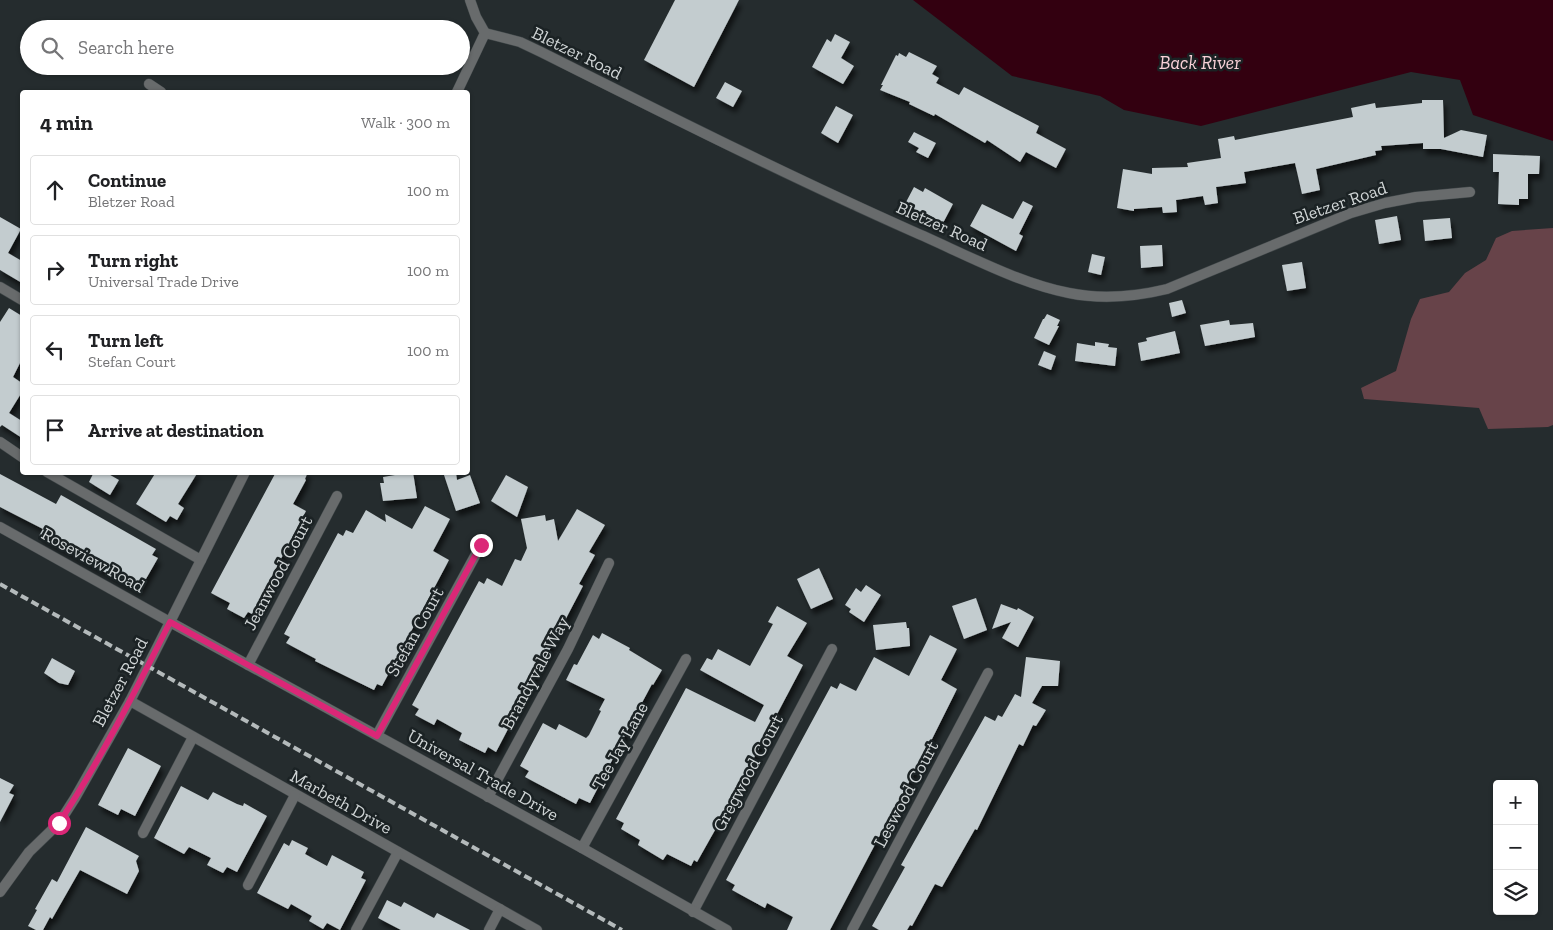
<!DOCTYPE html>
<meta charset="utf-8">
<style>
:root{--surface:#fff;--page:#f6f6f6;--text:#202124;--muted:#757577;--line:#e0e0e0}
body{margin:0;font-family:"Zilla Slab",serif;background:var(--page);color:var(--text)}
.controls{position:absolute;right:15px;bottom:15px;display:grid;overflow:hidden;border-radius:5px;box-shadow:0 1px 4px #0004}
.controls button{width:45px;height:45px;display:grid;place-items:center;padding:0;border:0;border-bottom:1px solid var(--line);background:var(--surface);color:var(--text);font:25px sans-serif}
.stop{position:absolute;width:15px;height:15px;margin:-11px;border:4px solid #db2777;border-radius:50%;background:#fff}
.stop.end{background:#db2777;border-color:#fff;box-shadow:0 1px 5px #0008}
.list{margin:0;padding:0;list-style:none}
h2{display:flex;justify-content:space-between;align-items:center;height:65px;margin:0;padding:0 20px;font-size:21px}
h2 small{font-size:16px;font-weight:400;color:var(--muted)}
.list li{display:grid;grid-template-columns:32px 1fr auto;gap:15px;align-items:center;box-sizing:border-box;height:70px;margin:0 10px 10px;padding:0 10px;border:1px solid var(--line);border-radius:5px}
.list b{display:block;font-size:19px;white-space:nowrap}
.list p{margin:0;font-size:16px;white-space:nowrap;color:var(--muted)}
.list em{font-size:16px;font-style:normal;color:var(--muted)}
.icon{flex:none;width:28px;height:28px;fill:none;stroke:currentColor;stroke-width:2;stroke-linecap:round;stroke-linejoin:round}
.map{position:relative;flex:none;width:1553px;height:930px;overflow:hidden}
.search{position:absolute;background:var(--surface);box-shadow:0 1px 4px #0004;left:20px;top:20px;width:450px;height:55px;display:flex;align-items:center;gap:12px;box-sizing:border-box;padding:0 18px;border-radius:28px;color:var(--muted);font-size:19px}
.panel{position:absolute;background:var(--surface);box-shadow:0 1px 4px #0004;left:20px;top:90px;width:450px;height:385px;border-radius:5px}
.map>svg:first-child{display:block}
.green{fill:#674349}
.water{fill:#330010}
.building{fill:#c3cccf;filter:url(#shadow)}
.lines{fill:none;stroke-linecap:round;stroke-linejoin:round}
.minor-casing{stroke:#404749;stroke-width:11}
.tertiary-casing{stroke:#404749;stroke-width:11}
.minor{stroke:#686b6c;stroke-width:10}
.tertiary{stroke:#686b6c;stroke-width:10}
.rail{stroke:#b4babb;stroke-width:4;stroke-dasharray:8 4;stroke-linecap:butt}
.route{stroke:#db2777;stroke-width:6}
.labels{text-anchor:middle;dominant-baseline:central;stroke-width:5;stroke-linejoin:round;paint-order:stroke}
.street-label{font-size:18px;fill:#cfd4d5;stroke:#1b2224}
.water-label{font-size:19px;font-style:italic;fill:#f8d1d7;stroke:#1b2224}
</style>
<div class="map">
<svg width="1553" height="930" viewBox="0 0 1553 930">
<defs>
<filter id="shadow"><feDropShadow dx="3" dy="5.5" stdDeviation="2.5" flood-color="#0009"/></filter>
</defs>
<rect width="100%" height="100%" fill="#252c2e"/>
<!-- green -->
<path class="green" d="M1553,228V425L1548,427L1488,429L1479,408L1364,399L1361,388L1396,371L1411,319L1420,299L1449,292L1465,273L1486,260L1496,238L1512,231Z"/>
<!-- water -->
<path class="water" d="M913,0H1553V141L1473,115L1460,80L1411,72L1201,126L1124,110L1100,96L1012,76Z"/>
<!-- building -->
<g class="building">
<path d="M675,0H739L694,87L644,60Z"/>
<path d="M835,34L850,42L841,58L854,66L843,84L812,67L827,39L831,42Z"/>
<path d="M909,52L937,66L932,74L939,78L936,83L959,95L964,87L1039,126L1036,133L1066,149L1056,168L1026,152L1020,162L987,140L985,143L935,114L934,116L909,104L910,102L880,90L883,85H881L896,55L898,56L899,53L906,57Z"/>
<path d="M725,82L742,91L733,107L716,98Z"/>
<path d="M1422,100H1443L1444,138L1461,130L1487,135L1483,157L1441,149H1423V143L1381,146L1382,150L1375,151L1376,155L1316,169L1320,190L1302,194L1295,163L1244,172L1246,183L1216,187L1218,203L1205,205L1203,196L1176,200L1177,212L1163,213L1162,207L1134,209V211L1117,208L1123,169L1152,174V168L1188,167L1187,163L1221,158L1218,139L1234,136L1235,140L1353,117L1351,108L1375,103L1376,108L1422,103Z"/>
<path d="M836,106L853,115L838,143L821,133Z"/>
<path d="M914,132L936,143L928,158L916,152L919,148L908,142Z"/>
<path d="M1493,154L1540,156L1539,174H1528V199H1519V205L1498,204L1499,172H1493Z"/>
<path d="M914,187L923,192L925,188L953,204L943,223L922,211L921,213L905,204Z"/>
<path d="M1023,201L1033,206L1019,234L1023,236L1016,251L970,226L982,204L1013,219Z"/>
<path d="M1397,216L1401,240L1379,244L1375,220Z"/>
<path d="M0,217L21,229L8,253L22,261V283L0,270Z"/>
<path d="M1450,218L1452,238L1425,241L1423,220Z"/>
<path d="M1162,245L1163,266L1141,268L1140,246Z"/>
<path d="M1092,254L1105,257L1101,275L1088,272Z"/>
<path d="M1302,262L1306,288L1287,291L1282,265Z"/>
<path d="M1182,300L1186,313L1172,317L1169,303Z"/>
<path d="M9,308L22,316V359L13,377L22,383V392L9,413L22,421V438L2,425L0,427V322Z"/>
<path d="M1047,314L1060,320L1057,326H1059L1049,345L1034,338L1043,319H1044Z"/>
<path d="M1229,320L1230,325L1253,323L1255,337L1205,346L1200,325Z"/>
<path d="M1175,331L1180,353L1141,361L1138,343L1147,341L1146,338Z"/>
<path d="M1095,342L1109,344L1108,347L1117,348L1115,366L1075,361L1077,343L1095,346Z"/>
<path d="M1044,351L1056,356L1051,370L1038,365Z"/>
<path d="M94,472H105L119,480L110,495L89,482Z"/>
<path d="M156,472H198L178,504L184,508L177,520L170,516L166,522L136,504Z"/>
<path d="M276,472H308L305,479L306,480L293,504L306,511L252,614L248,612L244,618L227,609L230,603L211,593Z"/>
<path d="M413,472L417,498L383,501L380,483H384L383,477Z"/>
<path d="M443,472H456L457,480L470,475L480,503L456,511Z"/>
<path d="M0,474L56,504L61,495L156,549L152,555L158,558L139,591L39,536L43,529L0,507Z"/>
<path d="M506,475L528,487L517,517L491,501Z"/>
<path d="M425,506L450,519L433,551L449,560L382,686L377,684L374,690L315,661L316,659L286,643L290,637L284,634L338,533L343,536L346,530L353,533L366,510L386,522L385,514L412,529Z"/>
<path d="M577,509L605,525L589,552L595,555L579,584L583,586L496,752L488,747L485,753L459,740L462,733L437,719L434,725L415,715L419,709L412,705L479,581L484,584L487,578L502,586L515,559L521,561L527,548L521,519L545,515L546,521L554,519L558,541Z"/>
<path d="M819,568L833,599L811,609L797,579Z"/>
<path d="M866,585L881,595L864,622L849,612L851,609L845,605L856,588L861,592Z"/>
<path d="M976,598L987,630L964,639L952,606Z"/>
<path d="M1001,604L1017,610L1018,608L1034,617L1018,647L1002,638L1011,622L992,629Z"/>
<path d="M777,606L807,623L787,656L803,665L728,807L697,862L694,860L691,866L667,854L663,860L638,845L640,840L621,829L624,823L616,819L686,688L755,722L764,705L700,670L707,658L712,660L718,649L750,666L773,624L768,622Z"/>
<path d="M906,622L907,628H909L910,646L876,650L873,625Z"/>
<path d="M602,633L630,648L629,650L662,670L653,685L652,684L636,714L590,803L579,798L576,804L525,777L529,771L520,766L543,723L556,730L559,724L586,738L589,735L601,711L599,710L605,699L566,680L574,664L577,665L593,635L599,639Z"/>
<path d="M930,635L957,649L941,680L957,689L921,761L890,816L830,930H787L793,917L767,903L765,908L732,890L735,885L726,880L831,686L837,689L840,683L856,691L874,657L909,676Z"/>
<path d="M1026,657L1060,661L1058,686H1042L1032,703L1046,710L1036,726L1033,725L1023,746L1019,744L977,830L975,829L942,887L935,884L912,926L910,925L907,930H879L872,926L905,867L901,865L985,716L995,721L998,715L1002,717L1015,694L1021,697Z"/>
<path d="M52,658L75,671L68,685L59,683L44,673Z"/>
<path d="M128,748L161,766L135,816L121,809L118,815L98,805Z"/>
<path d="M0,778L14,785L9,793L14,795L0,822Z"/>
<path d="M181,786L208,800L213,792L237,804L243,806L244,803L267,816L237,872L227,867L223,873L207,865L211,858L189,847L184,854L154,838Z"/>
<path d="M86,827L139,856L136,861L139,871L127,894L80,870L52,919L50,917L43,930H36L28,926L37,910L35,909L52,879L57,882Z"/>
<path d="M292,840L308,848L305,854L327,866L332,855L364,872L361,878L366,880L340,930L327,923L323,929L309,921L312,916L291,904L288,909L257,893L284,843L289,846Z"/>
<path d="M387,900L401,907L404,902L434,918L437,913L470,930H401L378,918Z"/>
</g>
<g class="lines">
<!-- minor casing -->
<g class="minor-casing">
<g id="minor">
<path d="M485,33L520,42L541,52C663,113 786,175 912,231C961,252 1017,283 1069,293C1103,300 1134,297 1167,289L1351,213L1385,203L1416,197L1470,192"/>
<path d="M149,84L161,92"/>
<path d="M0,287L22,300"/>
<path d="M0,442L22,457"/>
<path d="M47,472L201,560"/>
<path d="M0,527L170,622L130,701L75,798L59,823L29,852L0,892"/>
<path d="M248,665L337,496"/>
<path d="M130,701L537,930"/>
<path d="M377,735L481,545"/>
<path d="M488,797L568,649L609,563"/>
<path d="M143,833L193,737"/>
<path d="M582,848L686,659"/>
<path d="M248,885L295,795"/>
<path d="M693,912L832,649"/>
<path d="M356,930L398,852"/>
<path d="M489,930L500,909"/>
<path d="M852,930L988,673"/>
</g>
</g>
<!-- tertiary casing -->
<g class="tertiary-casing">
<g id="tertiary">
<path d="M457,92L485,33L476,17L470,0"/>
<path d="M245,472L170,622L582,848L727,930"/>
</g>
</g>
<!-- minor -->
<use href="#minor" class="minor"/>
<!-- tertiary -->
<use href="#tertiary" class="tertiary"/>
<!-- rail -->
<path class="rail" d="M0,584L622,930"/>
</g>
<g class="lines">
<!-- route -->
<path class="route" d="M59,823C101,759 136,690 170,622L377,736L481,545"/>
</g>
<g class="labels">
<!-- street labels -->
<g class="street-label">
<text transform="translate(577 53) rotate(26)">Bletzer Road</text>
<text transform="translate(1340 203) rotate(-19)">Bletzer Road</text>
<text transform="translate(942 226) rotate(24)">Bletzer Road</text>
<text transform="translate(93 560) rotate(29)">Roseview Road</text>
<text transform="translate(278 573) rotate(-62)">Jeanwood Court</text>
<text transform="translate(415 632) rotate(-61)">Stefan Court</text>
<text transform="translate(535 673) rotate(-62)">Brandyvale Way</text>
<text transform="translate(120 682) rotate(-62)">Bletzer Road</text>
<text transform="translate(620 746) rotate(-61)">Tee Jay Lane</text>
<text transform="translate(748 773) rotate(-62)">Gregwood Court</text>
<text transform="translate(483 775) rotate(29)">Universal Trade Drive</text>
<text transform="translate(906 794) rotate(-62)">Leswood Court</text>
<text transform="translate(341 802) rotate(29)">Marbeth Drive</text>
</g>
<!-- water labels -->
<g class="water-label">
<text x="1200" y="62">Back River</text>
</g>
</g>
</svg>
<div class="controls">
<button>+</button>
<button>−</button>
<button><svg class="icon" aria-label="layers" viewBox="0 0 24 24"><path d="M12 4l9 5-9 5-9-5zM3 14l9 5 9-5"/></svg></button>
</div>
<div class="stop" style="left:59px;top:823px"></div>
<div class="stop end" style="left:481px;top:545px"></div>
<div class="search"><svg class="icon" aria-label="search" viewBox="0 0 24 24"><circle cx="10" cy="10" r="6"/><path d="M15 15l6 6"/></svg>Search here</div>
<section class="panel">
<h2>4 min<small>Walk · 300 m</small></h2>
<ul class="list">
<li><svg class="icon" aria-label="ahead" viewBox="0 0 24 24"><path d="M12 20V5M6 11l6-6 6 6"/></svg><div><b>Continue</b><p>Bletzer Road</p></div><em>100 m</em></li>
<li><svg class="icon" aria-label="right" viewBox="0 0 24 24"><path d="M7 20v-9h11M14 6l5 5-5 5"/></svg><div><b>Turn right</b><p>Universal Trade Drive</p></div><em>100 m</em></li>
<li><svg class="icon" aria-label="left" viewBox="0 0 24 24"><path d="M17 20v-9H6M10 6l-5 5 5 5"/></svg><div><b>Turn left</b><p>Stefan Court</p></div><em>100 m</em></li>
<li><svg class="icon" aria-label="arrive" viewBox="0 0 24 24"><path d="M6 21V4h12l-3 4 3 4H6"/></svg><div><b>Arrive at destination</b></div></li>
</ul>
</section>
</div>
